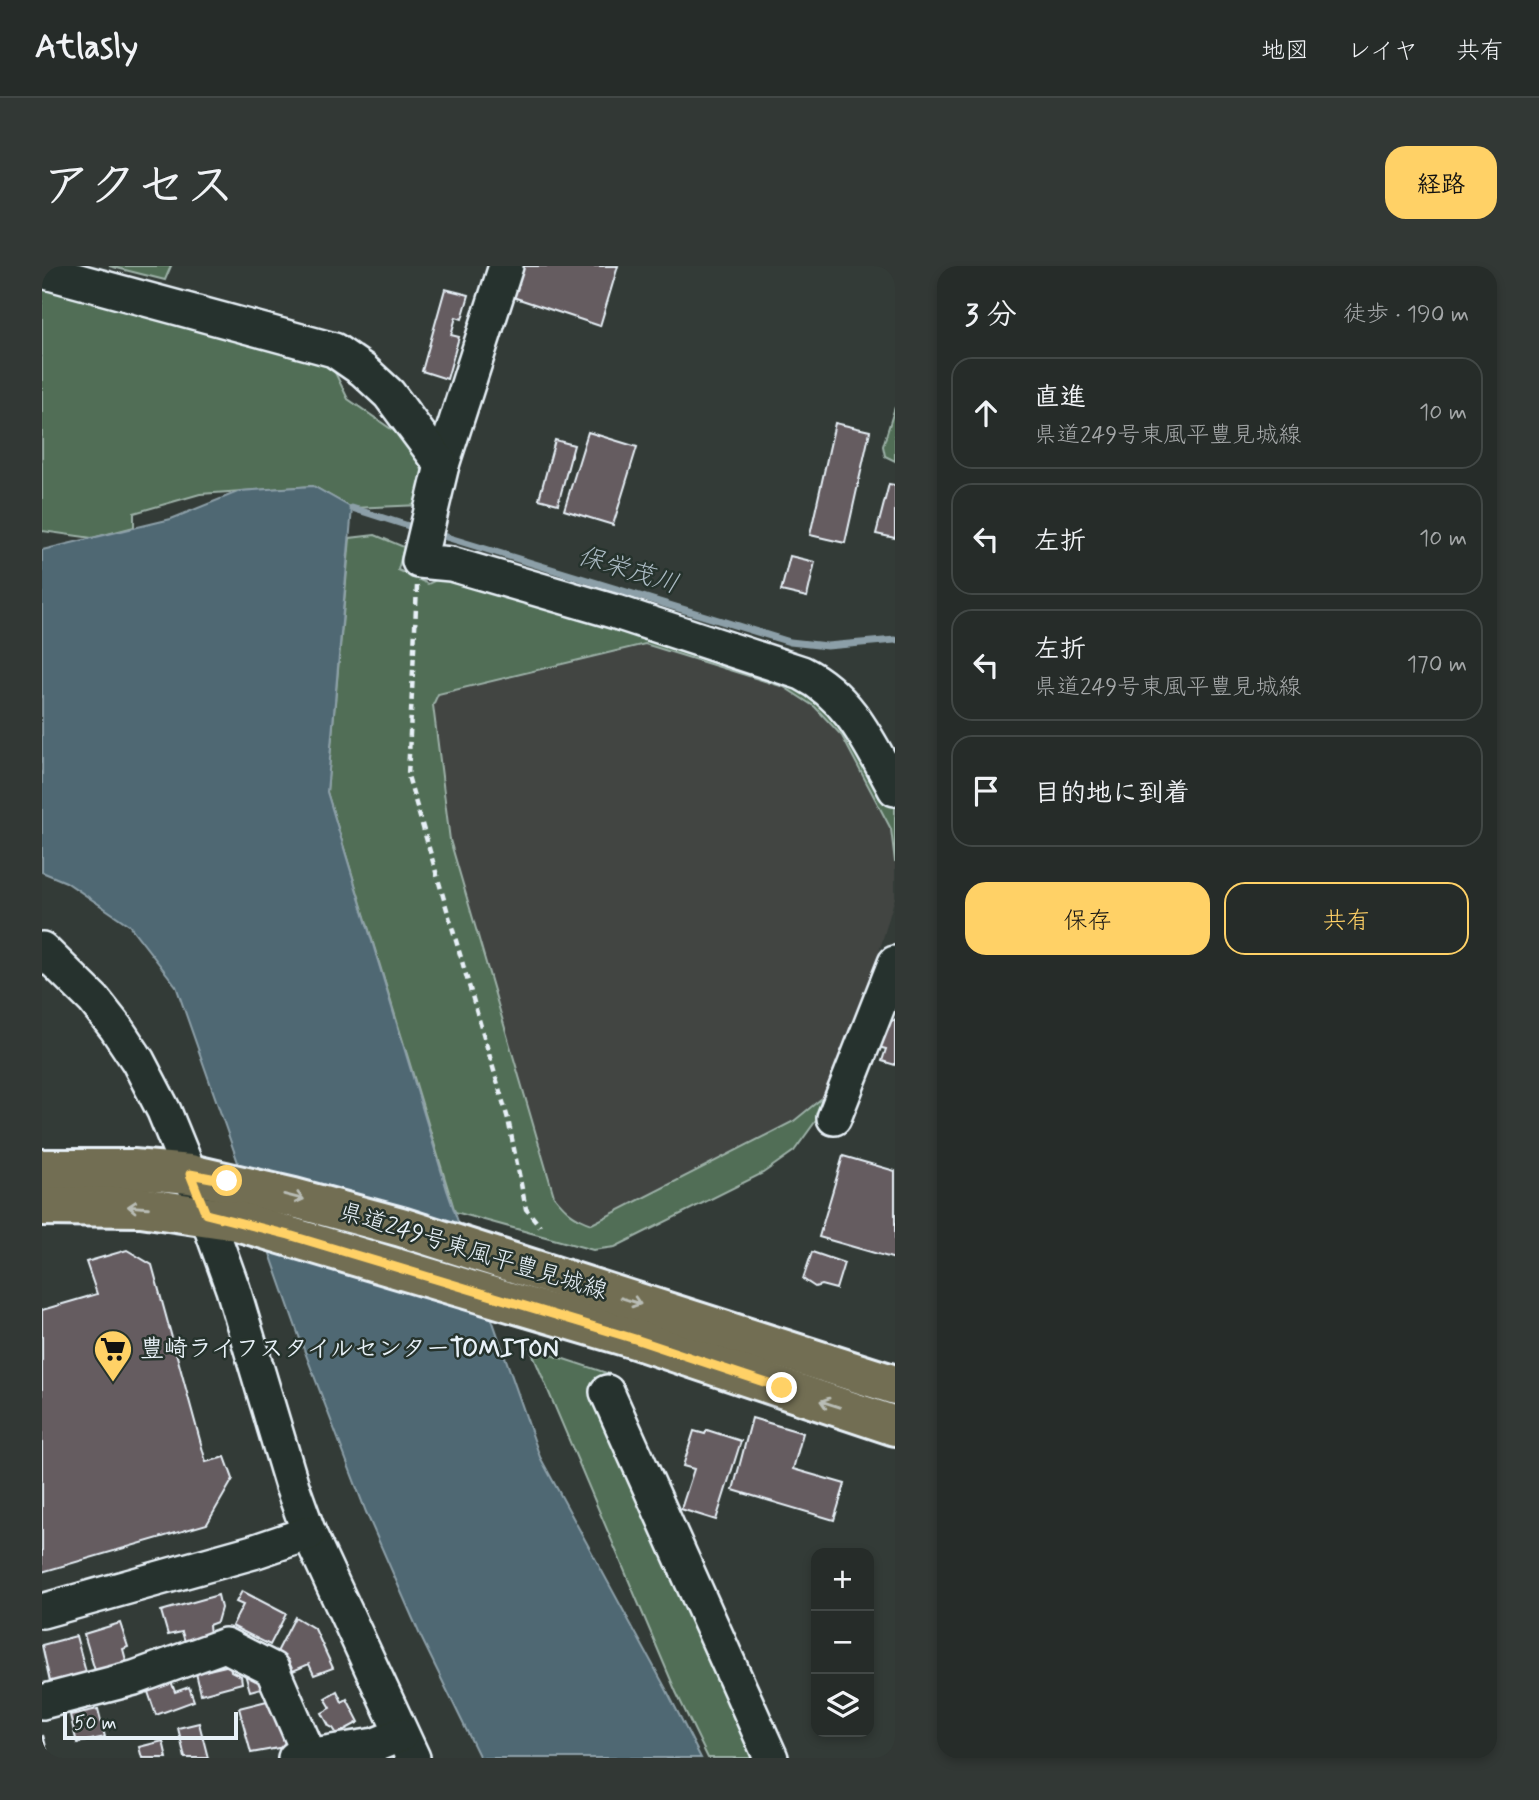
<!DOCTYPE html>
<html lang="ja">
<meta charset="utf-8">
<style>
:root{--surface:#262c29;--page:#323835;--text:#f1f3f6;--muted:#a4a7a8;--line:#424846;--accent:#ffd166}
body{margin:0;font-family:Mynerve,"Klee One",sans-serif;background:var(--page);color:var(--text)}
.controls{position:absolute;right:21px;bottom:21px;display:grid;overflow:hidden;border-radius:14px;box-shadow:0 4px 10px #0003}
.controls button{width:63px;height:63px;display:grid;place-items:center;padding:0;border:0;border-bottom:2px solid var(--line);background:var(--surface);color:var(--text);font:35px sans-serif}
.scale{position:absolute;left:21px;bottom:18px;width:175px;box-sizing:border-box;padding-left:7px;border:4px solid #e8f1f8;border-top:0;font-size:19px;line-height:24px;white-space:nowrap;color:#e8f1f8;-webkit-text-stroke:5px #26332d;paint-order:stroke}
.stop{position:absolute;width:21px;height:21px;margin:-16px;border:5px solid #ffd166;border-radius:50%;background:#fff}
.stop.end{background:#ffd166;border-color:#fff;box-shadow:0 2px 7px #0008}
.list{margin:0;padding:0;list-style:none}
h2{display:flex;justify-content:space-between;align-items:center;height:91px;margin:0;padding:0 28px;font-size:30px}
h2 small{font-size:23px;font-weight:400;color:var(--muted)}
.list li{display:grid;grid-template-columns:46px 1fr auto;gap:21px;align-items:center;box-sizing:border-box;height:112px;margin:0 14px 14px;padding:0 14px;border:2px solid var(--line);border-radius:21px}
.list b{display:block;font-size:26px;white-space:nowrap}
.list p{margin:0;font-size:23px;white-space:nowrap;color:var(--muted)}
.list em{font-size:23px;font-style:normal;color:var(--muted)}
.actions{display:flex;gap:14px;padding:21px 28px}
.actions a{flex:1;padding:16px 0;border:2px solid var(--accent);border-radius:21px;text-align:center;font-size:24px;color:var(--accent)}
.actions .main{background:var(--accent);color:#111}
.icon{flex:none;width:38px;height:38px;fill:none;stroke:currentColor;stroke-width:2;stroke-linecap:round;stroke-linejoin:round}
.map{position:relative;flex:none;width:853px;height:1492px;overflow:hidden;border-radius:21px}
header{display:flex;align-items:center;gap:42px;box-sizing:border-box;height:98px;padding:0 35px;background:var(--surface);border-bottom:2px solid var(--line)}
header strong{font-size:33px}
nav{display:flex;gap:38px;margin-inline-start:auto;font-size:24px}
.intro{display:flex;align-items:center;justify-content:space-between;box-sizing:border-box;height:168px;padding:0 42px}
h1{margin:0;font-size:49px}
.button{padding:18px 32px;border-radius:21px;background:var(--accent);color:#111;font-size:24px;font-weight:700}
main{display:flex;gap:42px;padding:0 42px}
aside{flex:1;background:var(--surface);border-radius:21px;box-shadow:0 4px 10px #0003}
.map>svg:first-child{display:block}
.built{fill:#424543}
.green{fill:#516e56;stroke:#9cb0a7;stroke-width:2}
.water{fill:#4f6873;stroke:#8c9fa8;stroke-width:2}
.lines{fill:none;stroke-linecap:round;stroke-linejoin:round}
.stream{stroke:#8c9fa8;stroke-width:7}
.building{fill:#655b60;stroke:#e8f1f8;stroke-width:2}
.minor-casing{stroke:#e8f1f8;stroke-width:38}
.major-casing{stroke:#e8f1f8;stroke-width:44}
.path{stroke:#e8f1f8;stroke-width:4.5;stroke-dasharray:7 5;stroke-linecap:butt}
.minor{stroke:#26332d;stroke-width:33}
.major{stroke:#726e52;stroke-width:38}
.oneway{stroke:#b9bdb6}
.route{stroke:#ffd166;stroke-width:9}
.labels{text-anchor:middle;dominant-baseline:central;stroke-width:5;stroke-linejoin:round;paint-order:stroke}
.street-label{font-size:24px;fill:#e8f1f8;stroke:#26332d}
.poi-label{font-size:24px;font-weight:bold;fill:#e8f1f8;stroke:#26332d;text-anchor:start}
.water-label{font-size:26px;font-style:italic;fill:#abbac3;stroke:#26332d}
</style>
<header>
<strong>Atlasly</strong>
<nav><a>地図</a><a>レイヤ</a><a>共有</a></nav>
</header>
<div class="intro"><h1>アクセス</h1><a class="button">経路</a></div>
<main>
<div class="map">
<svg width="853" height="1492" viewBox="0 0 853 1492">
<rect width="100%" height="100%" fill="#333b37"/>
<filter id="ink" filterUnits="userSpaceOnUse"><feTurbulence type="fractalNoise" baseFrequency=".0143" numOctaves="2"/><feDisplacementMap in="SourceGraphic" scale="14" xChannelSelector="R" yChannelSelector="G"/><feConvolveMatrix kernelMatrix="1 2 1 2 8 2 1 2 1" color-interpolation-filters="sRGB"/></filter>
<g filter="url(#ink)">
<!-- built -->
<path class="built" d="M603,378L742,421L773,441L800,470L849,563L853,598V631L813,769L797,810L779,833L752,855L550,958L530,951L512,930L408,574L391,438L396,428Z"/>
<!-- green -->
<g class="green">
<path d="M67,0H129L123,14Z"/>
<path d="M0,9L283,86L306,133L359,170L376,195L386,217L379,239L310,242L271,220L158,228L92,247V261L50,272L0,265Z"/>
<path d="M853,141V195L843,190L841,180Z"/>
<path d="M333,269L362,281L356,304L386,318L409,307L776,430L853,538V596L849,563L800,470L773,441L742,421L603,378L396,428L391,439L408,574L512,930C524,945 532,952 550,958L752,855L779,833L786,838L752,885L721,907L573,981L551,984L413,946L285,526L308,272Z"/>
<path d="M488,1082L568,1108L736,1492H666L634,1426Z"/>
</g>
<!-- water -->
<path class="water" d="M271,220L310,242L285,526L405,924L498,1191L624,1423L659,1492H438L378,1369L324,1246L258,1073L134,720L87,659L24,616L0,606V284L129,253L198,225Z"/>
<g class="lines">
<!-- stream -->
<g class="stream">
<path d="M310,242L376,263"/>
<path d="M391,267L748,376L785,380L853,374"/>
</g>
</g>
<!-- building -->
<g class="building">
<path d="M481,0H576L558,60L471,31Z"/>
<path d="M403,23L427,29L420,53L414,51L409,69L417,71L405,113L380,105Z"/>
<path d="M793,157L828,165L803,277L768,269Z"/>
<path d="M546,166L595,181L571,259L522,244Z"/>
<path d="M513,174L532,179L516,238L497,233Z"/>
<path d="M847,218L853,219V272L834,268Z"/>
<path d="M748,290L773,296L765,331L739,325Z"/>
<path d="M845,753L852,755L853,753V799L840,795L844,783L836,781Z"/>
<path d="M801,890L853,905V993L777,971Z"/>
<path d="M85,984L110,999L164,1196L183,1191L191,1213L165,1258L0,1306V1044L55,1028L44,996Z"/>
<path d="M770,986L802,997L794,1023L779,1019L773,1021L761,1013Z"/>
<path d="M710,1152L761,1167L751,1203L803,1218L792,1254L691,1224Z"/>
<path d="M665,1164L699,1175L674,1254L639,1243L652,1203L641,1200L652,1165L663,1168Z"/>
<path d="M200,1325L244,1348L228,1379L190,1360L201,1339L194,1336Z"/>
<path d="M176,1329L179,1342L175,1356L167,1359L168,1369L144,1379L140,1366L126,1369L119,1345Z"/>
<path d="M253,1351L273,1363L291,1402L272,1409L267,1398L251,1405L246,1394L234,1388Z"/>
<path d="M78,1357L86,1381L81,1383L85,1398L54,1408L42,1368Z"/>
<path d="M34,1370L45,1410L9,1420L0,1379Z"/>
<path d="M188,1399L189,1405L199,1410L200,1417L159,1428L154,1407Z"/>
<path d="M203,1408L216,1410L223,1421L208,1425Z"/>
<path d="M129,1415L133,1426L147,1421L152,1435L114,1449L105,1423Z"/>
<path d="M295,1425L300,1436L305,1433L317,1456L295,1468L291,1462L287,1460L280,1447L289,1442L283,1432Z"/>
<path d="M229,1434L247,1475L242,1481L209,1487L197,1442Z"/>
<path d="M56,1443L63,1471L35,1477L28,1449Z"/>
<path d="M157,1457L166,1492H143L136,1462Z"/>
<path d="M1,1469L7,1492H0Z"/>
<path d="M121,1475L125,1492H100L97,1481Z"/>
</g>
<g class="lines">
<!-- minor casing -->
<g class="minor-casing">
<g id="minor">
<path d="M464,0L400,199L377,295L409,298L574,346L760,407C808,431 828,478 853,523"/>
<path d="M0,5L292,84L321,104L347,128L400,199"/>
<path d="M0,683L52,734L74,762L96,795L122,845L164,948L191,1023L250,1220L267,1267L371,1492"/>
<path d="M792,852L853,697"/>
<path d="M565,1126L729,1492"/>
<path d="M0,1345L211,1286L267,1267"/>
<path d="M0,1436L92,1412L183,1379L230,1403L267,1488"/>
<path d="M253,1492L333,1479L358,1469"/>
</g>
</g>
<!-- major casing -->
<g class="major-casing">
<g id="major">
<path d="M0,903H91L148,908L252,932L359,961L853,1119"/>
<path d="M0,940L99,941L195,955L593,1073L853,1160"/>
</g>
</g>
<!-- path -->
<path class="path" d="M375,320L366,510L466,853L484,943L498,960"/>
<!-- minor -->
<use href="#minor" class="minor"/>
<!-- major -->
<use href="#major" class="major"/>
</g>
<!-- one-way arrows -->
<defs><path id="oneway-shaft" d="M-6 0H5M1.5-3L5.5 0L1.5 3" fill="none" stroke-width="1.6" stroke-linecap="round" stroke-linejoin="round" transform="scale(1.75)"/></defs>
<g class="oneway">
<use href="#oneway-shaft" transform="translate(252 931) rotate(14)"/>
<use href="#oneway-shaft" transform="translate(96 941) rotate(-176)"/>
<use href="#oneway-shaft" transform="translate(589 1035) rotate(18)"/>
<use href="#oneway-shaft" transform="translate(788 1138) rotate(-162)"/>
</g>
</g>
<g class="lines" filter="url(#ink)">
<!-- route -->
<path class="route" d="M185,915L148,908L164,948L247,969L593,1073L740,1122"/>
</g>
<!-- icons -->
<defs>
<g id="supermarket-pin" transform="scale(2.0125)"><path d="M0 17L-7.5 6A9.5 9.5 0 1 1 7.5 6Z" fill="#ffd166" stroke="#26332d"/><path d="M-6-5.5h2.5l.6 2H6L4.5 2H-2.5L-4.4-4H-6ZM-1.5 3.2a1.3 1.3 0 1 0 .1 0ZM3 3.2a1.3 1.3 0 1 0 .1 0Z" fill="#111"/></g>
</defs>
<g fill-rule="evenodd">
<use href="#supermarket-pin" x="71" y="1083"/>
</g>
<g class="labels">
<!-- street labels -->
<g class="street-label">
<text transform="translate(431 986) rotate(17)">県道249号東風平豊見城線</text>
</g>
<!-- poi labels -->
<g class="poi-label">
<text x="98" y="1083">豊崎ライフスタイルセンターTOMITON</text>
</g>
<!-- water labels -->
<g class="water-label">
<text transform="translate(586 305) rotate(17)">保栄茂川</text>
</g>
</g>
</svg>
<div class="controls">
<button>+</button>
<button>−</button>
<button><svg class="icon" aria-label="layers" viewBox="0 0 24 24"><path d="M12 4l9 5-9 5-9-5zM3 14l9 5 9-5"/></svg></button>
</div>
<div class="scale">50 m</div>
<div class="stop" style="left:185px;top:915px"></div>
<div class="stop end" style="left:740px;top:1122px"></div>
</div>
<aside>
<h2>3 分<small>徒歩 · 190 m</small></h2>
<ul class="list">
<li><svg class="icon" aria-label="ahead" viewBox="0 0 24 24"><path d="M12 20V5M6 11l6-6 6 6"/></svg><div><b>直進</b><p>県道249号東風平豊見城線</p></div><em>10 m</em></li>
<li><svg class="icon" aria-label="left" viewBox="0 0 24 24"><path d="M17 20v-9H6M10 6l-5 5 5 5"/></svg><div><b>左折</b></div><em>10 m</em></li>
<li><svg class="icon" aria-label="left" viewBox="0 0 24 24"><path d="M17 20v-9H6M10 6l-5 5 5 5"/></svg><div><b>左折</b><p>県道249号東風平豊見城線</p></div><em>170 m</em></li>
<li><svg class="icon" aria-label="arrive" viewBox="0 0 24 24"><path d="M6 21V4h12l-3 4 3 4H6"/></svg><div><b>目的地に到着</b></div></li>
</ul>
<div class="actions"><a class="main">保存</a><a>共有</a></div>
</aside>
</main>
